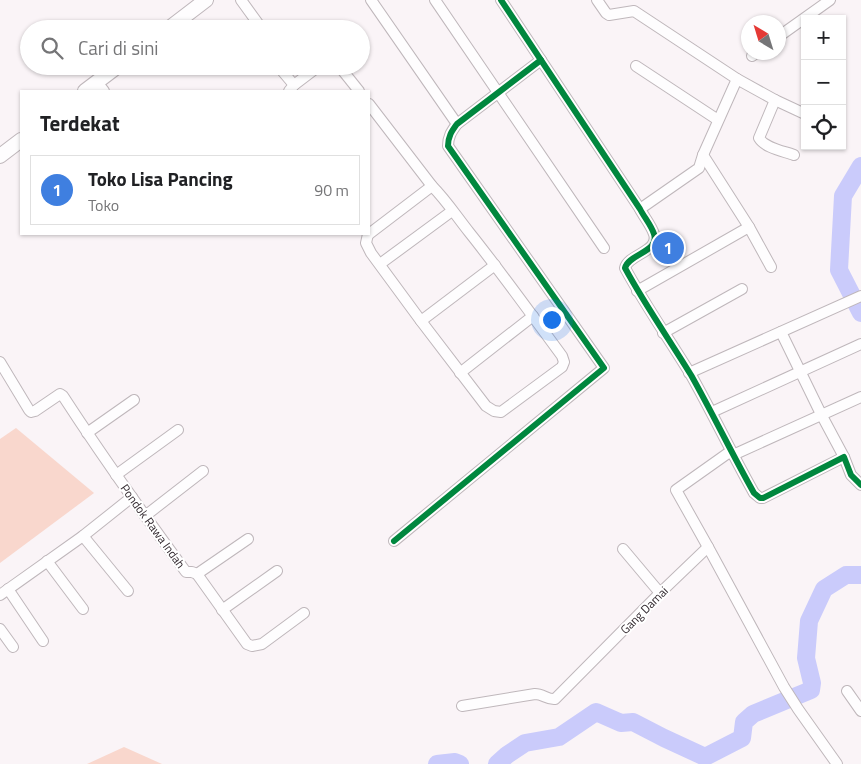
<!DOCTYPE html>
<html lang="id">
<meta charset="utf-8">
<style>
:root{--surface:#fff;--page:#f6f6f6;--text:#202124;--muted:#757577;--line:#e0e0e0;--accent:#ea580c}
body{margin:0;font-family:"Titillium Web",sans-serif;background:var(--page);color:var(--text)}
.controls{position:absolute;right:15px;top:15px;display:grid;overflow:hidden;border-radius:0px;box-shadow:0 1px 4px #0004}
.controls button{width:45px;height:45px;display:grid;place-items:center;padding:0;border:0;border-bottom:1px solid var(--line);background:var(--surface);color:var(--text);font:25px sans-serif}
.compass{position:absolute;left:741px;top:15px;width:45px;height:45px;border-radius:50%;background:var(--surface);box-shadow:0 1px 4px #0004;rotate:322deg}
.you{position:absolute;left:551px;top:319px;width:18px;height:18px;margin:-12px;border:4px solid #fff;border-radius:50%;background:#1a73e8;box-shadow:0 0 0 8px #1a73e833}
.badge{display:grid;place-items:center;width:32px;height:32px;border-radius:50%;background:var(--accent);color:#fff;font-size:16px;font-weight:700}
.pin{position:absolute;translate:-50% -50%;border:2px solid #fff;box-shadow:0 1px 5px #0006}
.list{margin:0;padding:0;list-style:none}
h2{display:flex;justify-content:space-between;align-items:center;height:65px;margin:0;padding:0 20px;font-size:21px}
h2 small{font-size:16px;font-weight:400;color:var(--muted)}
.list li{display:grid;grid-template-columns:32px 1fr auto;gap:15px;align-items:center;box-sizing:border-box;height:70px;margin:0 10px 10px;padding:0 10px;border:1px solid var(--line);border-radius:0px}
.list b{display:block;font-size:19px;white-space:nowrap}
.list p{margin:0;font-size:16px;white-space:nowrap;color:var(--muted)}
.list em{font-size:16px;font-style:normal;color:var(--muted)}
.icon{flex:none;width:28px;height:28px;fill:none;stroke:currentColor;stroke-width:2;stroke-linecap:round;stroke-linejoin:round}
.map{position:relative;flex:none;width:861px;height:764px;overflow:hidden}
.search{position:absolute;background:var(--surface);box-shadow:0 1px 4px #0004;left:20px;top:20px;width:350px;height:55px;display:flex;align-items:center;gap:12px;box-sizing:border-box;padding:0 18px;border-radius:28px;color:var(--muted);font-size:19px}
.panel{position:absolute;background:var(--surface);box-shadow:0 1px 4px #0004;left:20px;top:90px;width:350px;height:145px;border-radius:0px}
.map>svg:first-child{display:block}
.green{fill:#f9d7cd}
.lines{fill:none;stroke-linecap:round;stroke-linejoin:round}
.river{stroke:#cacbfb;stroke-width:18}
.street-casing{stroke:#bfb7bb;stroke-width:12}
.secondary-casing{stroke:#bfb7bb;stroke-width:16}
.street{stroke:#fefdfe;stroke-width:10}
.secondary{stroke:#fefdfe;stroke-width:14}
.cycleway-casing{stroke:#fff;stroke-width:9}
.cycleway{stroke:#00873e;stroke-width:6}
.labels{text-anchor:middle;dominant-baseline:central;stroke-width:4;stroke-linejoin:round;paint-order:stroke}
.street-label{font-size:12px;fill:#32292f;stroke:#fff}
</style>
<div class="map">
<svg width="861" height="764" viewBox="0 0 861 764">
<rect width="100%" height="100%" fill="#faf4f7"/>
<!-- green -->
<g class="green">
<path d="M16,428L94,493L0,563V439Z"/>
<path d="M124,747L162,764H87Z"/>
</g>
<g class="lines">
<!-- river -->
<g class="river">
<path d="M861,166L843,196L839,270L861,313"/>
<path d="M437,764L455,762L460,764"/>
<path d="M497,764L507,755L525,743L559,737L596,712L621,723L633,722L664,738L705,757L742,738L744,722L753,714L811,690L812,683L806,658L809,621L824,589L846,575H861"/>
</g>
<!-- street casing -->
<g class="street-casing">
<g id="street">
<path d="M241,0L262,29"/>
<path d="M371,0L457,124"/>
<path d="M435,0L604,248"/>
<path d="M501,0L640,209C644,217 651,225 654,234C660,252 628,254 625,268C645,305 669,339 691,375C713,414 732,454 754,493L760,498H763L844,457L851,475L861,485"/>
<path d="M597,0L606,13L609,15L634,11L737,79L703,155L699,168L640,209"/>
<path d="M778,37L830,0"/>
<path d="M752,56L757,52"/>
<path d="M278,66L294,85"/>
<path d="M339,66L359,91"/>
<path d="M636,66L718,120"/>
<path d="M737,79L775,100L759,138C765,148 783,151 794,155"/>
<path d="M97,82L104,91"/>
<path d="M289,91L294,85L319,66"/>
<path d="M775,100L805,114"/>
<path d="M703,155L749,227L771,267"/>
<path d="M368,234L366,243L371,253L421,321L486,406L494,411L501,412L562,367L564,362L562,356C531,314 501,272 469,232C457,217 446,200 432,186L369,104"/>
<path d="M369,234L432,186"/>
<path d="M380,264L452,211"/>
<path d="M637,291L749,227"/>
<path d="M421,321L495,265"/>
<path d="M781,332L821,414L844,457"/>
<path d="M663,333L742,289"/>
<path d="M0,362L29,410L31,412L35,411L60,394L63,396C102,456 144,515 186,572H192L197,574L247,644L252,646L262,644L304,613"/>
<path d="M460,373L533,316"/>
<path d="M689,373L861,296"/>
<path d="M712,412L861,344"/>
<path d="M87,433L134,400"/>
<path d="M731,451L676,490L708,547L784,687L798,709L837,764"/>
<path d="M733,455L861,397"/>
<path d="M116,475L178,430"/>
<path d="M145,516L203,471"/>
<path d="M83,536L128,591"/>
<path d="M394,541L604,368L448,146C448,136 452,131 457,124L541,60"/>
<path d="M623,549L660,593"/>
<path d="M47,561L83,609"/>
<path d="M197,574L248,539"/>
<path d="M8,589L43,641"/>
<path d="M0,595L83,536L132,497"/>
<path d="M222,610L277,571"/>
<path d="M0,629L13,647"/>
<path d="M847,691L861,711"/>
<path d="M462,706L535,694C543,694 548,700 555,699L660,593L708,547"/>
</g>
</g>
<!-- secondary casing -->
<g class="secondary-casing">
<g id="secondary">
<path d="M168,29L206,0"/>
<path d="M85,91L118,66"/>
<path d="M0,156L21,140"/>
</g>
</g>
<!-- street -->
<use href="#street" class="street"/>
<!-- secondary -->
<use href="#secondary" class="secondary"/>
<!-- cycleway casing -->
<g class="cycleway-casing">
<g id="cycleway">
<path d="M501,0L640,209C644,217 651,225 654,234C660,252 628,254 625,268C645,305 669,339 691,375C713,414 732,454 754,493L760,498H763L844,457L851,475L861,485"/>
<path d="M394,541L604,368L448,146C448,136 452,131 457,124L541,60"/>
</g>
</g>
<!-- cycleway -->
<use href="#cycleway" class="cycleway"/>
</g>
<g class="labels">
<!-- street labels -->
<g class="street-label">
<text transform="translate(153 526) rotate(54)">Pondok Rawa Indah</text>
<text transform="translate(644 610) rotate(-45)">Gang Damai</text>
</g>
</g>
</svg>
<div class="controls">
<button>+</button>
<button>−</button>
<button><svg class="icon" aria-label="locate" viewBox="0 0 24 24"><circle cx="12" cy="12" r="6"/><path d="M12 2v4M12 18v4M2 12h4M18 12h4"/></svg></button>
</div>
<svg class="compass" viewBox="-18 -18 36 36"><path d="M0-13l5 13h-10z" fill="#e53935"/><path d="M0 13l5-13h-10z" fill="#757577"/></svg>
<div class="you"></div>
<div class="pin badge" style="left:668px;top:248px;background:#3f7fe0">1</div>
<div class="search"><svg class="icon" aria-label="search" viewBox="0 0 24 24"><circle cx="10" cy="10" r="6"/><path d="M15 15l6 6"/></svg>Cari di sini</div>
<section class="panel">
<h2>Terdekat<small></small></h2>
<ul class="list">
<li><span class="badge" style="background:#3f7fe0">1</span><div><b>Toko Lisa Pancing</b><p>Toko</p></div><em>90 m</em></li>
</ul>
</section>
</div>
